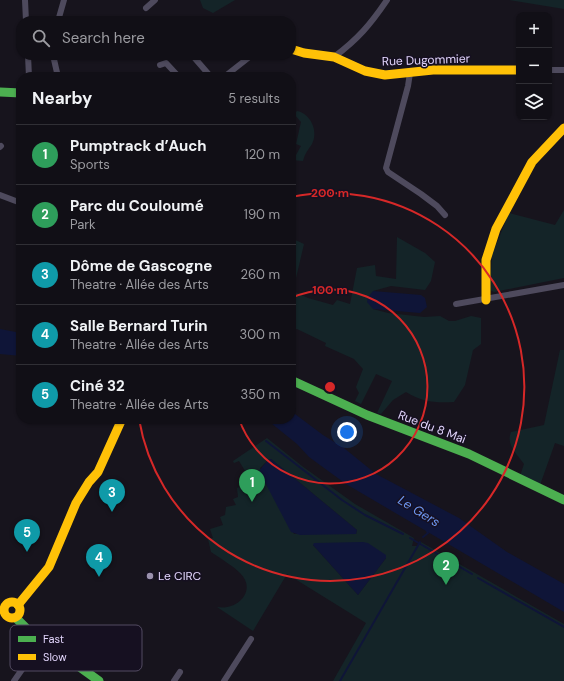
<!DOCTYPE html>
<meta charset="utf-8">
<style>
:root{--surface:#110f16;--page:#1e1d23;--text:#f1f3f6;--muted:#9c9ca1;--line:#302f35;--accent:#ea580c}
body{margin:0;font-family:"DM Sans",sans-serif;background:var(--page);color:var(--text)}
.controls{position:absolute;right:12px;top:12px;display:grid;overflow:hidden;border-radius:8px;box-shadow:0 1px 3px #0004}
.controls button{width:36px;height:36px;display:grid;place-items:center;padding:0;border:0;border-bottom:1px solid var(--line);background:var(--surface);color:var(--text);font:20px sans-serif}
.you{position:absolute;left:347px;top:432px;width:14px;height:14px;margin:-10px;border:3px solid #fff;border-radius:50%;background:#1a73e8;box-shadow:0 0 0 6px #1a73e833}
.badge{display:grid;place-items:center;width:26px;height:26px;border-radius:50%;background:var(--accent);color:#fff;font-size:13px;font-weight:700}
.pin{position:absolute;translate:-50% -33px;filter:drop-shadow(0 1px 2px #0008)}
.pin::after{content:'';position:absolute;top:21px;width:14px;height:12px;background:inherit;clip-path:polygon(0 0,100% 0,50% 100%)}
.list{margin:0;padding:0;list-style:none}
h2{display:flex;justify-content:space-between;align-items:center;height:52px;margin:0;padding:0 16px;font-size:17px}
h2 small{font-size:13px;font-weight:400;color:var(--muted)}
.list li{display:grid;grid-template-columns:26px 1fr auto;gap:12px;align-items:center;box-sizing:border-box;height:60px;padding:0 16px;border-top:1px solid var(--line)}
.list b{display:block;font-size:15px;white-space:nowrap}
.list p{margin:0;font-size:13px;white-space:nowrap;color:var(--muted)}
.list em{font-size:13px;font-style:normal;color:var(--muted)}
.icon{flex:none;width:22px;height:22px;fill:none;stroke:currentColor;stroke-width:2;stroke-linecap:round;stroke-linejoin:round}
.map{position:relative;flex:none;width:564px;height:681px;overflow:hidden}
.search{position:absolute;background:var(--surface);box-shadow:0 1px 3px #0004;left:16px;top:16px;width:280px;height:44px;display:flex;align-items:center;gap:10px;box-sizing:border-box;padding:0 14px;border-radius:16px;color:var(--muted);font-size:15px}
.panel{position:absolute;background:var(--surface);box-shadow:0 1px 3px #0004;left:16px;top:72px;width:280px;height:352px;border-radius:16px}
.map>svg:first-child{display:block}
.green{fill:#142428;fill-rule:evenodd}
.water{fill:#0f1538}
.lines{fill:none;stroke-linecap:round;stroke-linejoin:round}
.stream{stroke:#0f1538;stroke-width:2}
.street{stroke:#4e4a5d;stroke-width:6}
.fast{stroke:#4caf50;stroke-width:9}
.slow{stroke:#ffc107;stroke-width:9}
.ring{fill:none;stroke:#d62828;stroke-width:2}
.poi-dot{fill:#9a91ad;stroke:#161021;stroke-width:1.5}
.labels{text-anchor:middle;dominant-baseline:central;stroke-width:3;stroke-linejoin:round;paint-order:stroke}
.street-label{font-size:12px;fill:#e1d4fb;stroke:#161021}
.poi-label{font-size:12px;fill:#e1d4fb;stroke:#161021;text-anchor:start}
.water-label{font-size:13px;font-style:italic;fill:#6d96f0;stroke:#161021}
.key{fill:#161021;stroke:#534b62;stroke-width:1}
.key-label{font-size:11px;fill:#e1d4fb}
.centre{fill:#d62828;stroke:#161021;stroke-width:2}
.ring-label{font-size:12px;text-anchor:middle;font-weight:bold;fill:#d62828;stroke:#161021;stroke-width:3;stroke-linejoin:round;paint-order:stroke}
</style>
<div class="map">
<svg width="564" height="681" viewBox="0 0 564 681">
<rect width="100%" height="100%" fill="#17141d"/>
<!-- green -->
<g class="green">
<path d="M200,0H235L213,13L203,8Z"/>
<path d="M509,0H564V9Z"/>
<path d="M297,111C310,113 319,131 312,144C308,150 305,153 303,161L291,160V153L296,155L301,146L296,144L301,122L294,114Z"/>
<path d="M564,210V278L494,292L490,290L492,255L509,213L555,225Z"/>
<path d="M397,237L425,253L435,262L431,281L425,290L391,286L373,291V309L388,313L424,317L440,316L449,321H455L471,316L481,318V344L473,350L465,385L454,402C435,403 422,402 406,392L393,400L381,414L377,413L392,381L376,374L361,404L355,401L359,393L356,387L363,369L354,359L325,346L326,343L297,329L291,331V238L304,244L293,291L308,298L333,305L337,300L350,304L357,268L375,265L376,276L396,279Z"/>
<path d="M560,350H564V446L555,443L540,485L520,476L524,464C516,453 506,445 511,432L544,425Z"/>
<path d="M267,438L302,466L355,504L414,538L412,546H418L421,542L564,624V681H333L366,623L287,574L253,631L217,607C239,611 257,589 240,573C232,565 221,559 211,552L208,539L213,538L210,529L223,525L220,517L225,515L226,507L236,505L233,499L238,497L237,488L246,484L245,482L250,479L239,461L234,463L233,461ZM271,459L357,530L356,534H294L260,468L268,460ZM313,545L386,558L358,595Z"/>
</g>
<!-- water -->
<g class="water">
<path d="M373,291L421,295L425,298L427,307L420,313L373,309L367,302L368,297Z"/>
<path d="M0,329L21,333V356L0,354Z"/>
<path d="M291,411L323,435L344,448L376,474L459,518L507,552L564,584V612L346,484L309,457L297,444L266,419H291Z"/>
<path d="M271,459L357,530L356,534L300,535L291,532L259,471L268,460Z"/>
<path d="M363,542L368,543L386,555V558L358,595L313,545L314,543Z"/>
</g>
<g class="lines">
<!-- stream -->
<g class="stream">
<path d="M266,441L342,500L365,515L403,534"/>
<path d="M423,537L428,533L427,531"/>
<path d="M410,538L472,574"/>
<path d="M478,578L564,627"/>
<path d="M340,681L420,542"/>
</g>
<!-- street -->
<g class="street">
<path d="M25,0L26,21"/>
<path d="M146,8L155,0"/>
<path d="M58,21L64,0"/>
<path d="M28,55L29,77"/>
<path d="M53,55L58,77"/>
<path d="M192,55L211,77"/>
<path d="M334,57C358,39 370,25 387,0"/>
<path d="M160,65L166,63L179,77"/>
<path d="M549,70H564"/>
<path d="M410,73L408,86L386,168L388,172L421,194L437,206L445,215"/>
<path d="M224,77L252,55"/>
<path d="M0,147L1,146"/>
<path d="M0,195L21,203"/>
<path d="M456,304L564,285"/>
<path d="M14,681L42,641"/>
<path d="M174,681L180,672"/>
<path d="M224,681L251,639"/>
</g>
<!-- fast -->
<g class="fast">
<path d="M0,92L21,93"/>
<path d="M291,380L367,415L469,454L564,500"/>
<path d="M16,618L27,629L99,681"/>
</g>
<!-- slow -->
<g class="slow">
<path d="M291,49L304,53L334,57L365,71L385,75L433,70H519"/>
<path d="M486,300V260L496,229L532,162L564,128"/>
<circle cx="12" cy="610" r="8"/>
<path d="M18,605L49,567L76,503L89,482L98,472L122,419"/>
</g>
</g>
<!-- distance rings -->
<g class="ring">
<path d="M291 298A97 97 0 1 1 239 419"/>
<path d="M291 197A194 194 0 1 1 139 419"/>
</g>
<!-- markers -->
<circle class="poi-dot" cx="150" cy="576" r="4"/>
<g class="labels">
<!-- street labels -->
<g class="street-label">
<text transform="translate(426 60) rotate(-2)">Rue Dugommier</text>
<text transform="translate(432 427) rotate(21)">Rue du 8 Mai</text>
</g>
<!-- poi labels -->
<g class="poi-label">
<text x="158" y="576">Le CIRC</text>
</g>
<!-- water labels -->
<g class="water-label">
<text transform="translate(419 511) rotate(32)">Le Gers</text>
</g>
</g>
<!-- legend -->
<rect x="10" y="625" width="132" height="46" rx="6" class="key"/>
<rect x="18" y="636" width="18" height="6" fill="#4caf50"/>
<rect x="18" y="654" width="18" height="6" fill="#ffc107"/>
<g class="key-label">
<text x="43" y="643">Fast</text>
<text x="43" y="661">Slow</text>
</g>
<circle cx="330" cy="387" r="6" class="centre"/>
<g class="ring-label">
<text x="330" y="197">200 m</text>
<text x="330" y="294">100 m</text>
</g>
</svg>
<div class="controls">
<button>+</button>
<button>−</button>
<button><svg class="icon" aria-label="layers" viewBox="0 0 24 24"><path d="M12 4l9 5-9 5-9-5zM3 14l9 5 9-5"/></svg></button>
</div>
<div class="you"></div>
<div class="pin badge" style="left:252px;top:502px;background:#2e9e5b">1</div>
<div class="pin badge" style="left:446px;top:585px;background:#2e9e5b">2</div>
<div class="pin badge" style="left:112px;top:512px;background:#0f9aa8">3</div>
<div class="pin badge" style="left:99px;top:577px;background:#0f9aa8">4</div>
<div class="pin badge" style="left:27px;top:552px;background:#0f9aa8">5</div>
<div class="search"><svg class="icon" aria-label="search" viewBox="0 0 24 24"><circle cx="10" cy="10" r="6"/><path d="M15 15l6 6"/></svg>Search here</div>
<section class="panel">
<h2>Nearby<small>5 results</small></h2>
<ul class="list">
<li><span class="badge" style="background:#2e9e5b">1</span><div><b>Pumptrack d’Auch</b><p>Sports</p></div><em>120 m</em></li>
<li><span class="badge" style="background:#2e9e5b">2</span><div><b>Parc du Couloumé</b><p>Park</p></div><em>190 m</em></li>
<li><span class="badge" style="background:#0f9aa8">3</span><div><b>Dôme de Gascogne</b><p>Theatre · Allée des Arts</p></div><em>260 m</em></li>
<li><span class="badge" style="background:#0f9aa8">4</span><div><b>Salle Bernard Turin</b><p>Theatre · Allée des Arts</p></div><em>300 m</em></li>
<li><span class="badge" style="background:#0f9aa8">5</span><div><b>Ciné 32</b><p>Theatre · Allée des Arts</p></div><em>350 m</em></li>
</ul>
</section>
</div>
